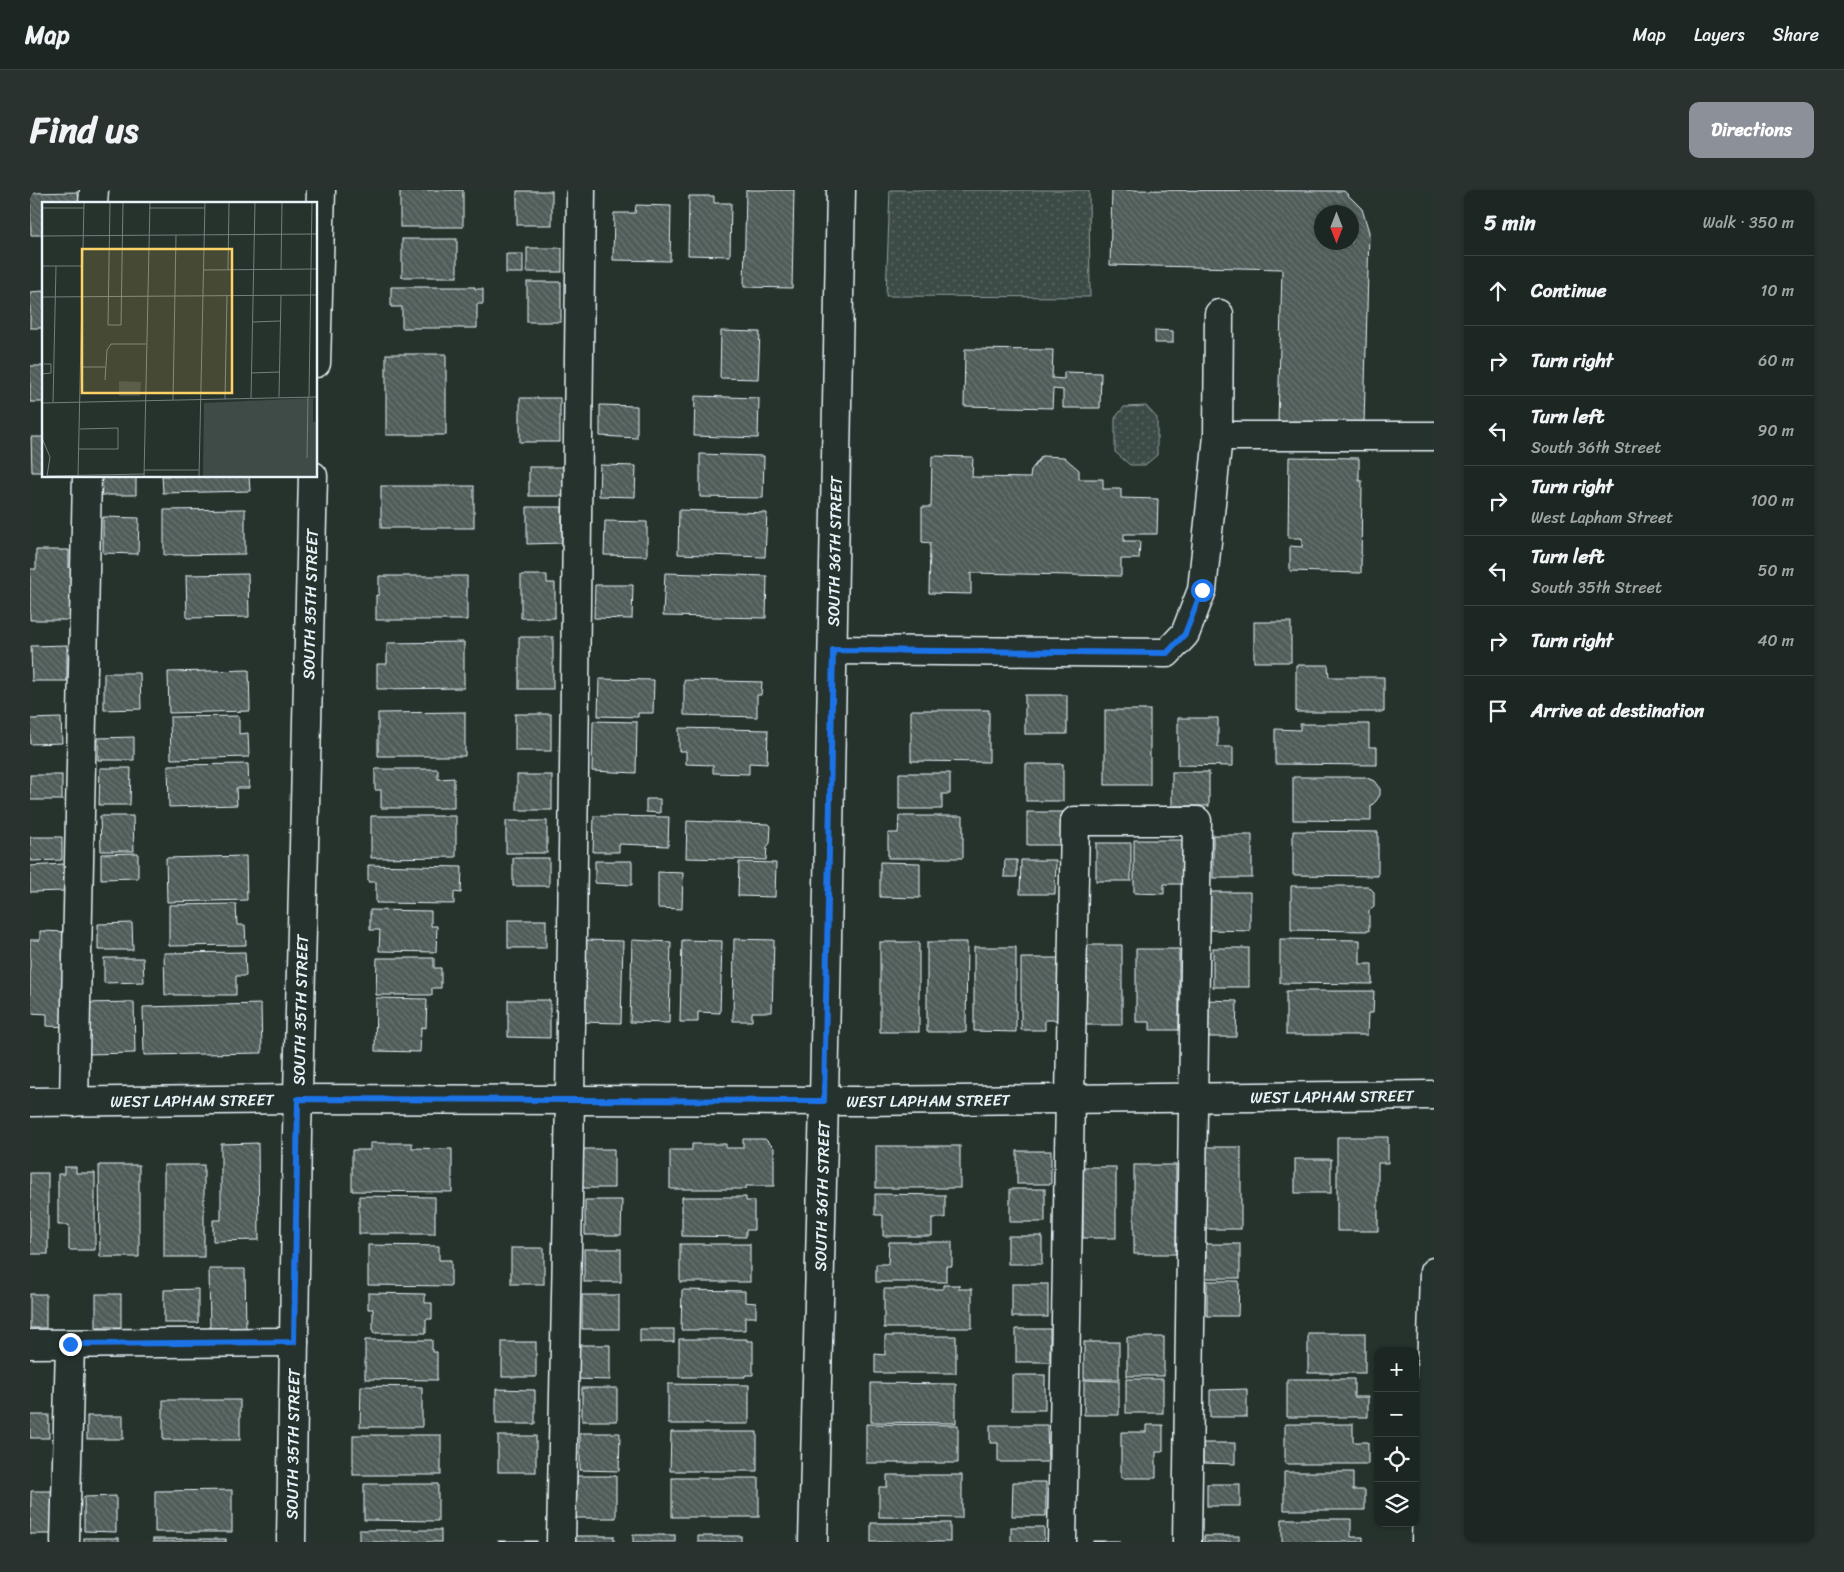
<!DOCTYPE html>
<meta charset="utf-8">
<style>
:root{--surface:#1c2622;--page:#29322f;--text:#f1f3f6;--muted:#a0a5a5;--line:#3a4340;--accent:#8c9099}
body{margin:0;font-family:Sriracha,sans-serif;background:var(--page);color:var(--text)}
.controls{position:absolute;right:15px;bottom:15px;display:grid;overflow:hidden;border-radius:10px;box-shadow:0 1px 4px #0004}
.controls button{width:45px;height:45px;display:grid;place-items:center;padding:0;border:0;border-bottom:1px solid var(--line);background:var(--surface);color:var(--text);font:25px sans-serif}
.compass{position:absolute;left:1284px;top:15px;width:45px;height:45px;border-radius:50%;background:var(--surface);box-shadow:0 1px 4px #0004;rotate:180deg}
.stop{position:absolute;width:15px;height:15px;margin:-11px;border:4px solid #1a73e8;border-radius:50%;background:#fff}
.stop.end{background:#1a73e8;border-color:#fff;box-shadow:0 1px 5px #0008}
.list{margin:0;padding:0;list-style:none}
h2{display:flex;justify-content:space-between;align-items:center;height:65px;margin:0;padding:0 20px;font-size:21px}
h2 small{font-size:16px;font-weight:400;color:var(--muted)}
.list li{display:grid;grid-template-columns:32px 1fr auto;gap:15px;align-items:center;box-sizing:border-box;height:70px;padding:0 20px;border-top:1px solid var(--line)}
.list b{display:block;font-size:19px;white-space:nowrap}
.list p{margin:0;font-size:16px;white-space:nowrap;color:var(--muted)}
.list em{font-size:16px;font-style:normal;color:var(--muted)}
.icon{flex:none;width:28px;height:28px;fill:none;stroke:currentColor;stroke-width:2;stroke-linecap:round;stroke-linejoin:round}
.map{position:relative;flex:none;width:1404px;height:1352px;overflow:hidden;border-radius:10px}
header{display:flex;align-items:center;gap:30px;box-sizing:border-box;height:70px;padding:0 25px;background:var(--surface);border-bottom:1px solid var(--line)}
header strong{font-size:24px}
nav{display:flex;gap:28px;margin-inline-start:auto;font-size:18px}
.intro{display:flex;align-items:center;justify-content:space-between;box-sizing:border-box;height:120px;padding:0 30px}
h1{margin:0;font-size:35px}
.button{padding:12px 22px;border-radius:10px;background:var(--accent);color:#fff;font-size:18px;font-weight:700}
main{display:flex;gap:30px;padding:0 30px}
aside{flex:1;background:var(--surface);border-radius:10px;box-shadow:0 1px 4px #0004}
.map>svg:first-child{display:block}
.grass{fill:url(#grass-dots);stroke:#939ea0}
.building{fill:url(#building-back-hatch);stroke:#e8f1f8;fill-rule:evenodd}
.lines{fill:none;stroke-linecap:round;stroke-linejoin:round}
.minor-casing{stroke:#e8f1f8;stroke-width:31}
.major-casing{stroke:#e8f1f8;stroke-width:31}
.minor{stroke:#26332d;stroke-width:28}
.major{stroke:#26332d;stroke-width:28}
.route{stroke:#1a73e8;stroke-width:6}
.labels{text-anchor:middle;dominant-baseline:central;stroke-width:4;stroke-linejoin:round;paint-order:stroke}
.street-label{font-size:16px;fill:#e8f1f8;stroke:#26332d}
.inset-road{fill:none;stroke:#747f7e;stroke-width:1}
.view{fill:#ffd166;fill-opacity:0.15;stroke:#ffd166;stroke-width:2.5}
.inset-edge{fill:none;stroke:#e8f1f8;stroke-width:2.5}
</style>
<header>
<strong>Map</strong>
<nav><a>Map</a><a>Layers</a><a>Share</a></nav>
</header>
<div class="intro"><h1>Find us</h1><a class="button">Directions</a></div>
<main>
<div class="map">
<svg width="1404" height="1352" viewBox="0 0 1404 1352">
<defs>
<pattern id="grass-dots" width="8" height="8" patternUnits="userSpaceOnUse" patternTransform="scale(1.25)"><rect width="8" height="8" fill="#3e4b47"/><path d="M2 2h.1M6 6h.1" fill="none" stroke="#5a6562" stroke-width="1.8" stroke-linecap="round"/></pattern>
<pattern id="building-back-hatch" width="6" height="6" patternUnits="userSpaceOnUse" patternTransform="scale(1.25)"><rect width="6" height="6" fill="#505c59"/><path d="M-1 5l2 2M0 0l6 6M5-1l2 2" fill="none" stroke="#697472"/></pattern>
</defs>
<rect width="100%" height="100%" fill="#26332d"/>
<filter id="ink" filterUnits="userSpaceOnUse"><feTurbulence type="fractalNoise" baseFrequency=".02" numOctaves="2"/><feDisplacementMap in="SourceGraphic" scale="10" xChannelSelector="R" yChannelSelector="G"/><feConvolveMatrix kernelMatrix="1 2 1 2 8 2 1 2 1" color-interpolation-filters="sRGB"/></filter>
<g filter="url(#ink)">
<!-- grass -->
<g class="grass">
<path d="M860,0H1059L1060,107L856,106Z"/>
<path d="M1116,216L1127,228V265L1115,275H1100L1085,262V228L1094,217Z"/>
</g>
<!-- building -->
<g class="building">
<rect x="370" y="0" width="63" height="37"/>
<path d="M716,0H764L762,98L714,97Z"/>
<path d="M1082,0L1314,1L1332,19L1339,42L1334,234L1248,232L1252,79L1080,75ZM1292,22H1322V52H1292Z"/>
<rect x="487" y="1" width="35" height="34"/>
<path d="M48,2L49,14H14V45H1L0,3Z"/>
<path d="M659,6H684V13H701L700,66L658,65Z"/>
<path d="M606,15L641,16L640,71L583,70L584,23H605Z"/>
<rect x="372" y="49" width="55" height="38"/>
<rect x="497" y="58" width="35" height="24"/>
<rect x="476" y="64" width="17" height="19"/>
<rect x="497" y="92" width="34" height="40"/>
<path d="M361,97H445V99H453V114H447V138H372V117H361Z"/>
<path d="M14,101V138H0V102Z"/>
<path d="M1125,140L1143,141V153H1125Z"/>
<path d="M691,141L730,142L728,189L690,188Z"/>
<path d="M935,159L1023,160L1022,188L1034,189V182L1071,183L1070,218H1033V200L1023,199L1022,218L934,216Z"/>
<rect x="356" y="164" width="60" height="81"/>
<rect x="0" y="176" width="14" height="36"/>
<path d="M665,206L729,208L728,248L664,246Z"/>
<rect x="490" y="208" width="40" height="44"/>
<path d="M570,215L607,216V248L570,246Z"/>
<path d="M1,247H14V282H2Z"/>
<path d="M670,264L734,266L733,308L670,307Z"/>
<path d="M902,266L943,267L942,287L1000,288L1001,280L1012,266L1034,267L1049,280V289H1073V299H1091V308L1128,309L1127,344H1094V351H1110L1109,369H1091V386L941,383V404L899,403L900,353L892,352V317H901Z"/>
<path d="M1259,267L1329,268V291H1332L1331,383L1260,381V356L1272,357V348H1258Z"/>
<path d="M570,275L606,276L605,307L569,306Z"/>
<rect x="499" y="277" width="35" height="29"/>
<rect x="71" y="286" width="35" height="19"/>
<path d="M132,286H219L220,301L133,303Z"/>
<rect x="351" y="296" width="93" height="42"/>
<path d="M497,317H532V353L497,354Z"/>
<path d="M215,319V364L134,365V320Z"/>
<path d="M649,320L737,323L735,367L648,364Z"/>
<path d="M73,327L109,328L108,364L73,363Z"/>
<path d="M575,331L617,332V366L574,365Z"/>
<path d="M6,360H39V378H43L44,430H0V379H6Z"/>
<path d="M635,383L737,386L736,428L633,426Z"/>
<path d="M218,384L219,427L157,428L156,385Z"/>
<path d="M491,385H517V393H525V428H491Z"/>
<path d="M349,386H437V430H346V405H349Z"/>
<path d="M565,395H603L602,429L564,428Z"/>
<rect x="1224" y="432" width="37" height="40"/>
<rect x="489" y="447" width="34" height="52"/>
<path d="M434,452V498L347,499V474H357V453Z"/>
<path d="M37,455V491H2L1,456Z"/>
<path d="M1266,475H1298L1299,487H1354V522H1266Z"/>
<path d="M219,480L220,521L139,523L138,482Z"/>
<path d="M74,483H110L111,519L74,520Z"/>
<path d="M569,489L624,490L623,523H608V527L568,526Z"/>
<path d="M654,490L732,492L731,505H727V527L654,525Z"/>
<rect x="995" y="505" width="42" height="39"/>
<path d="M881,520H959V572L881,571Z"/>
<rect x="1075" y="520" width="45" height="75"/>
<path d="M435,522V566H348V523Z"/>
<rect x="485" y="524" width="36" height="37"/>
<path d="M209,526V544L218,543L219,567L141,569L140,527Z"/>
<path d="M31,528L32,553L0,554V529Z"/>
<path d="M1148,528H1188V557H1203V576L1148,575Z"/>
<path d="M563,531L607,532L606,583L562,581Z"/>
<path d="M1270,534H1339V557H1347V575L1245,574V539L1270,540Z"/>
<path d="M649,538L738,540L737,574L719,573V584L683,583V575L656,574V561H649Z"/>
<path d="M104,547V570H68V548Z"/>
<path d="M218,574L219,598H206L207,615L139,617L138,575Z"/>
<rect x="996" y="574" width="37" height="37"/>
<path d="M70,578H101L100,615H69Z"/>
<path d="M345,579H408V589L424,588V618H351V600H345Z"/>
<rect x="1142" y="582" width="37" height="34"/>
<path d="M869,583H920V604H912V619H869Z"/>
<rect x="0" y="585" width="32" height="25"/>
<rect x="487" y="585" width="35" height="35"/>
<path d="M1263,587H1335L1344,591L1350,599V605L1346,611L1341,616V631L1263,630Z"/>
<path d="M616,609H630V623L616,622Z"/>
<rect x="997" y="622" width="37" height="33"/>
<path d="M70,626H103L104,661H71Z"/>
<path d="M341,626H426V667L341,668Z"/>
<path d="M564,626L639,627L638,656L589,654V662H563Z"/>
<path d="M869,626H933V668H858V643H868Z"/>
<rect x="476" y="631" width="41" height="32"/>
<path d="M657,631L739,634L741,636L740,653L737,657L736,670L656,668Z"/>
<path d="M1263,641L1348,642V686L1263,685Z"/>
<rect x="1183" y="645" width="39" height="43"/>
<path d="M0,647H32V670L0,671Z"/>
<path d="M1104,650H1154V694H1134V704L1104,703Z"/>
<rect x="1066" y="653" width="35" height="38"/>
<path d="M108,663V688L71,689V664Z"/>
<path d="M216,666L217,710L137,712L136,668Z"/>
<rect x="483" y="668" width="36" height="28"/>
<path d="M975,670H987V687H974Z"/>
<path d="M991,670H1026L1025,704H990Z"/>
<path d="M565,671H602V695L565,693Z"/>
<path d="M709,672L746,673L745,707L708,706Z"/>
<path d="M850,672L890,673V708L850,707Z"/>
<path d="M33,674L34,701L0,702V676Z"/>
<path d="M338,675L432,677L431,703L424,702V714L346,713V692H338Z"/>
<path d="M628,682L653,683L652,719L628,718Z"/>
<path d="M1261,696H1338L1344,702V716L1339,720V741L1261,740Z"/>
<path d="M1180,702H1220V741L1180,740Z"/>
<path d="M206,714L207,735H215L216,755L139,756V715Z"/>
<path d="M340,720L401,721V736H407L406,762L349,761L350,740H340Z"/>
<rect x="478" y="730" width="38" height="28"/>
<path d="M102,733L103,760H68V734Z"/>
<path d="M10,741L40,742L38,837L17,836V824L0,823V750H10Z"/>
<path d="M704,749L744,750L742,822H722V831H703Z"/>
<path d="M1250,749L1330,750V774H1342V794L1250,793Z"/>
<path d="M552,750L593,751L591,833L550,832Z"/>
<path d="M602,750L641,752L639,833L600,832Z"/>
<path d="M652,750L692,751L690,823L668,822V832H650Z"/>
<rect x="850" y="752" width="39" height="90"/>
<path d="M897,752H937L936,842H897Z"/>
<path d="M1057,755H1092V835H1056Z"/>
<path d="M944,757H986V842L944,841Z"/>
<rect x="1183" y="758" width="36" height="39"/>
<path d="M1106,759H1149V840H1120V832H1106Z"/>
<path d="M215,762L216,786H206V805H135L134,763Z"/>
<path d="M74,768H113L114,792L74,793Z"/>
<path d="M347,768H404V778H411V798H402V805H346Z"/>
<path d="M991,768H1033L1032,830H1015V840H991Z"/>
<path d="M1256,801H1344L1343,823H1338L1337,845H1256Z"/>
<path d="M346,808L397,809L396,838L391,837L390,862L345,861Z"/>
<path d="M478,810H520V848L478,847Z"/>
<path d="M1175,810L1207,811L1206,847H1176Z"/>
<path d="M104,812L105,863L55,864L54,813Z"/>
<path d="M231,814L232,863L114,865L113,817Z"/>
<path d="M1307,947H1358V973H1348V1041H1307Z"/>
<path d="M713,949H735L744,958V996H716V999H640V960H662V954H696V958H713Z"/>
<path d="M228,953L229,1050L183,1051V1030H191V954Z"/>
<path d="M340,953H382V958L422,959V1002L322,1001V960H340Z"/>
<rect x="846" y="956" width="84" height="42"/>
<rect x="1170" y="957" width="41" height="82"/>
<path d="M552,959H584V998H551Z"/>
<rect x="987" y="961" width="34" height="33"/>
<rect x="1265" y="969" width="36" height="34"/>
<path d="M69,975H109V1067H70Z"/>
<rect x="134" y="975" width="40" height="92"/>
<rect x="1104" y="975" width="42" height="89"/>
<path d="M34,977H46V983H65V1060H39V1035H28V984H34Z"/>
<rect x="1053" y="977" width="33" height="71"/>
<rect x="0" y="983" width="18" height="81"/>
<rect x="980" y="999" width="35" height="33"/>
<path d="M845,1004L915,1005V1028H902V1046H853V1025H845Z"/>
<path d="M329,1006L405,1007V1044H329Z"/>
<path d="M652,1007H716V1011H724V1040H716V1047L652,1046Z"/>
<path d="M555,1010H592L591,1045H555Z"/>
<rect x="978" y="1046" width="34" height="28"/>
<path d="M859,1052H922V1076H916V1092H846V1074H858Z"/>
<rect x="650" y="1054" width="70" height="38"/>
<rect x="1176" y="1054" width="34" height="34"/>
<path d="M338,1055L409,1056V1070H421V1096L338,1095Z"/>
<rect x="481" y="1058" width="33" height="36"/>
<rect x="554" y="1059" width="37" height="33"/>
<path d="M179,1079H215L216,1139L180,1140Z"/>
<path d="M1177,1091H1209L1208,1126H1177Z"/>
<rect x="982" y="1094" width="36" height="33"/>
<path d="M913,1095H929V1099H942V1138H854V1099H913Z"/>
<path d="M168,1099V1133H134V1100Z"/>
<path d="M652,1100L715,1101V1112L726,1113V1127H715V1140H651Z"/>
<path d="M338,1103L395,1104V1113H402V1129H396V1143H343V1119H338Z"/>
<rect x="0" y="1104" width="16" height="34"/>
<rect x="66" y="1104" width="25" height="33"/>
<rect x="552" y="1105" width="37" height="34"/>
<rect x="610" y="1139" width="34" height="13"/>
<rect x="986" y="1139" width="34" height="33"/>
<rect x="1278" y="1143" width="57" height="40"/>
<path d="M855,1146H926V1183H845V1164L855,1165Z"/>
<rect x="1097" y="1147" width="37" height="39"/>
<path d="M649,1149H717V1151H723V1185H715V1187H649Z"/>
<path d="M335,1150H402V1162H407V1190L335,1189Z"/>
<rect x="472" y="1152" width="34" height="35"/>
<rect x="1054" y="1152" width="35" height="37"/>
<path d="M545,1155H580V1190L545,1189Z"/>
<rect x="982" y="1185" width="33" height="35"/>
<rect x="1096" y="1189" width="37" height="34"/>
<path d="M1257,1189H1324V1207H1338V1227H1257Z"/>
<path d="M1054,1190L1089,1191V1225H1054Z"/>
<path d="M841,1193L926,1194V1233L841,1232Z"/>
<path d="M638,1194L719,1195V1234H638Z"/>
<path d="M331,1196L392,1197V1237H330Z"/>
<rect x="552" y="1198" width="35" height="33"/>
<path d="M466,1199L505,1200V1234H466Z"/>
<path d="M1217,1199V1227H1180V1200Z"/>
<rect x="133" y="1210" width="77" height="40"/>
<rect x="0" y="1225" width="19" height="23"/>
<rect x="57" y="1226" width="36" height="23"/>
<path d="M836,1234L928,1235V1273H836Z"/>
<path d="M1255,1234H1323V1252H1338V1274H1255Z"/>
<path d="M960,1235H1017L1018,1272H968V1253H960Z"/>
<path d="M1116,1235H1133V1262H1126V1288H1091V1242H1116Z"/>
<path d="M641,1242H727V1281H640Z"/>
<path d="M550,1243H590L589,1281L550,1280Z"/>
<rect x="323" y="1245" width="88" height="40"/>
<rect x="468" y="1246" width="38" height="36"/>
<path d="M1173,1253H1205V1274L1173,1273Z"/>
<path d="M1254,1282H1323V1300H1335V1320H1254Z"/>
<path d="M857,1285H932V1328L849,1327V1297H857Z"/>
<path d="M547,1286H586V1328H546Z"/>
<rect x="642" y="1288" width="87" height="39"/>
<path d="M983,1292H1016V1326H982Z"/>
<path d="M334,1294H408V1331L334,1330Z"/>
<rect x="1177" y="1294" width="33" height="22"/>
<path d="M202,1300V1342H125V1301Z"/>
<path d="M1,1301H26V1344H0Z"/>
<path d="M86,1306V1342L54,1341V1307Z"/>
<path d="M1252,1329H1321V1347H1333V1352H1252Z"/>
<rect x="841" y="1333" width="79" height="19"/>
<rect x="981" y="1337" width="33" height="15"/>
<rect x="329" y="1340" width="82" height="12"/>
<rect x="603" y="1345" width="42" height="7"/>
<rect x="543" y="1346" width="41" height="6"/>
<rect x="668" y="1346" width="43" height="6"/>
<rect x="1174" y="1346" width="35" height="6"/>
<rect x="54" y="1348" width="35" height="4"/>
<rect x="123" y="1349" width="73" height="3"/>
<rect x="468" y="1351" width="39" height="1"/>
<rect x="1063" y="1351" width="26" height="1"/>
</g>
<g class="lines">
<!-- minor casing -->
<g class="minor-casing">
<g id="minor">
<path d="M63,14L64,0"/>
<path d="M1188,246H1404"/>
<path d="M803,460L1137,463L1155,444L1172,400L1188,246L1189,124"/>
<path id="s1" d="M0,912L268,909L831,911L1404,905"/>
<path d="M44,912L57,286"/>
<path d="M0,1154L264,1152"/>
<path d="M35,1352L40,1154"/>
<path d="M531,1352L540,911L551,0"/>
<path id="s2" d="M783,1352L794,911L811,0"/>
<path d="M1032,1352L1045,631H1167L1157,1352"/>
<path d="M1396,1352L1404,1082"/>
</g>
</g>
<!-- major casing -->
<g class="major-casing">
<g id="major">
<path d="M286,173L291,0"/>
<path id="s3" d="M261,1352L267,944L283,286"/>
</g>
</g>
<!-- minor -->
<use href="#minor" class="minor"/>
<!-- major -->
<use href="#major" class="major"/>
</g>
</g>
<g class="lines" filter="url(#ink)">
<!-- route -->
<path class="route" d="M40,1154L264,1152L268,909L794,911L803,460L1137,463L1155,444L1172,400"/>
</g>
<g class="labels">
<!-- street labels -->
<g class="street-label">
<text stroke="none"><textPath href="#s2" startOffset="991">SOUTH 36TH STREET</textPath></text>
<text stroke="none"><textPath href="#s3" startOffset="938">SOUTH 35TH STREET</textPath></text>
<text stroke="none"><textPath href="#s3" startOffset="532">SOUTH 35TH STREET</textPath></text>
<text stroke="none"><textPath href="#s1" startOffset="1302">WEST LAPHAM STREET</textPath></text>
<text stroke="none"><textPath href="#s1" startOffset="162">WEST LAPHAM STREET</textPath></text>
<text stroke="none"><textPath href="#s1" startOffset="898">WEST LAPHAM STREET</textPath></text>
<text stroke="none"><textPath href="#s2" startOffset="346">SOUTH 36TH STREET</textPath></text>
<text stroke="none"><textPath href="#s3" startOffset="98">SOUTH 35TH STREET</textPath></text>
</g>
</g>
<!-- overview -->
<g transform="translate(12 12)">
<rect width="275" height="275" fill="#26332d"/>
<path d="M77,179L99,180L98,194H77ZM271,196V220H275V275H161L162,201Z" fill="#3e4b47"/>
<path d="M204,202H240L238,220L259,218L257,255L253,258L214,257V237L199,235L200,206ZM180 221a7 7 0 1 1 14 0a7 7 0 1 1-14 0ZM168 221a7 7 0 1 1 14 0a7 7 0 1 1-14 0ZM170,234H192V248L170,247Z" fill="#3e4b47"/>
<path class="inset-road" d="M68,0L66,123H79L81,0M0,6H42M107,6H163M0,34L275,32M0,64H41M162,68L275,67M186,68L187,0M239,68L240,0M0,95L275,93M210,120L238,119M38,165H63M209,171L237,170M0,172L9,171V162H2M63,178L65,148L69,142H104M237,195L239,93M267,195L270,0M209,196L213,0M183,197L185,94M131,198L134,33M11,200L14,64M0,201L275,195M0,236L8,255L5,274M37,247H76V226L38,227M265,256L266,195M102,268H157M5,274L102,272M36,275L42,0M102,275L108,0M157,275L163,0"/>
<path class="view" d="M40,47H190V191H40Z"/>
<rect width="275" height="275" class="inset-edge"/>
</g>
</svg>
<div class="controls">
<button>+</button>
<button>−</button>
<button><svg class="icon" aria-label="locate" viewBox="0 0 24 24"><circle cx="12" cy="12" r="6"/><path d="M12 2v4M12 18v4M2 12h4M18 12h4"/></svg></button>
<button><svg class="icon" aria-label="layers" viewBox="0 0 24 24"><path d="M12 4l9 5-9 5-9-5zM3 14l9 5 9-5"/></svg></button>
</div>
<svg class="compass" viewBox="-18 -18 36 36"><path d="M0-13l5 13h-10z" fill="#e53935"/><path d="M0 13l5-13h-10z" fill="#a0a5a5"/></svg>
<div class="stop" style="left:1172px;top:400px"></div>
<div class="stop end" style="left:40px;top:1154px"></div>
</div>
<aside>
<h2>5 min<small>Walk · 350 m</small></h2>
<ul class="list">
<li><svg class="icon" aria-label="ahead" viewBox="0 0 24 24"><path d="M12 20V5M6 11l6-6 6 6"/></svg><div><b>Continue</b></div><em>10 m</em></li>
<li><svg class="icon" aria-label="right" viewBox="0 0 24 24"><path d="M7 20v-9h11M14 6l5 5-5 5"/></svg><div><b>Turn right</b></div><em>60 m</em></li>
<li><svg class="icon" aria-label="left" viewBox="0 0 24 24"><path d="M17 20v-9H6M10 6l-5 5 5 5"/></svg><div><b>Turn left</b><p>South 36th Street</p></div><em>90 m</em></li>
<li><svg class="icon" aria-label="right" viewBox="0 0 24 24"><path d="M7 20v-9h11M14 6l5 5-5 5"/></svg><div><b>Turn right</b><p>West Lapham Street</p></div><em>100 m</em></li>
<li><svg class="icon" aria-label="left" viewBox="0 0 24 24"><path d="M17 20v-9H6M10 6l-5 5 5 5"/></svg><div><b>Turn left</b><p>South 35th Street</p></div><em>50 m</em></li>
<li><svg class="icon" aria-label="right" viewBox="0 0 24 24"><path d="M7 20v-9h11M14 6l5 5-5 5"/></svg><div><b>Turn right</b></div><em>40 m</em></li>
<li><svg class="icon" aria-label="arrive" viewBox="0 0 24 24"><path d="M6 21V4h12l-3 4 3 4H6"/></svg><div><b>Arrive at destination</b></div></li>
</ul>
</aside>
</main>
